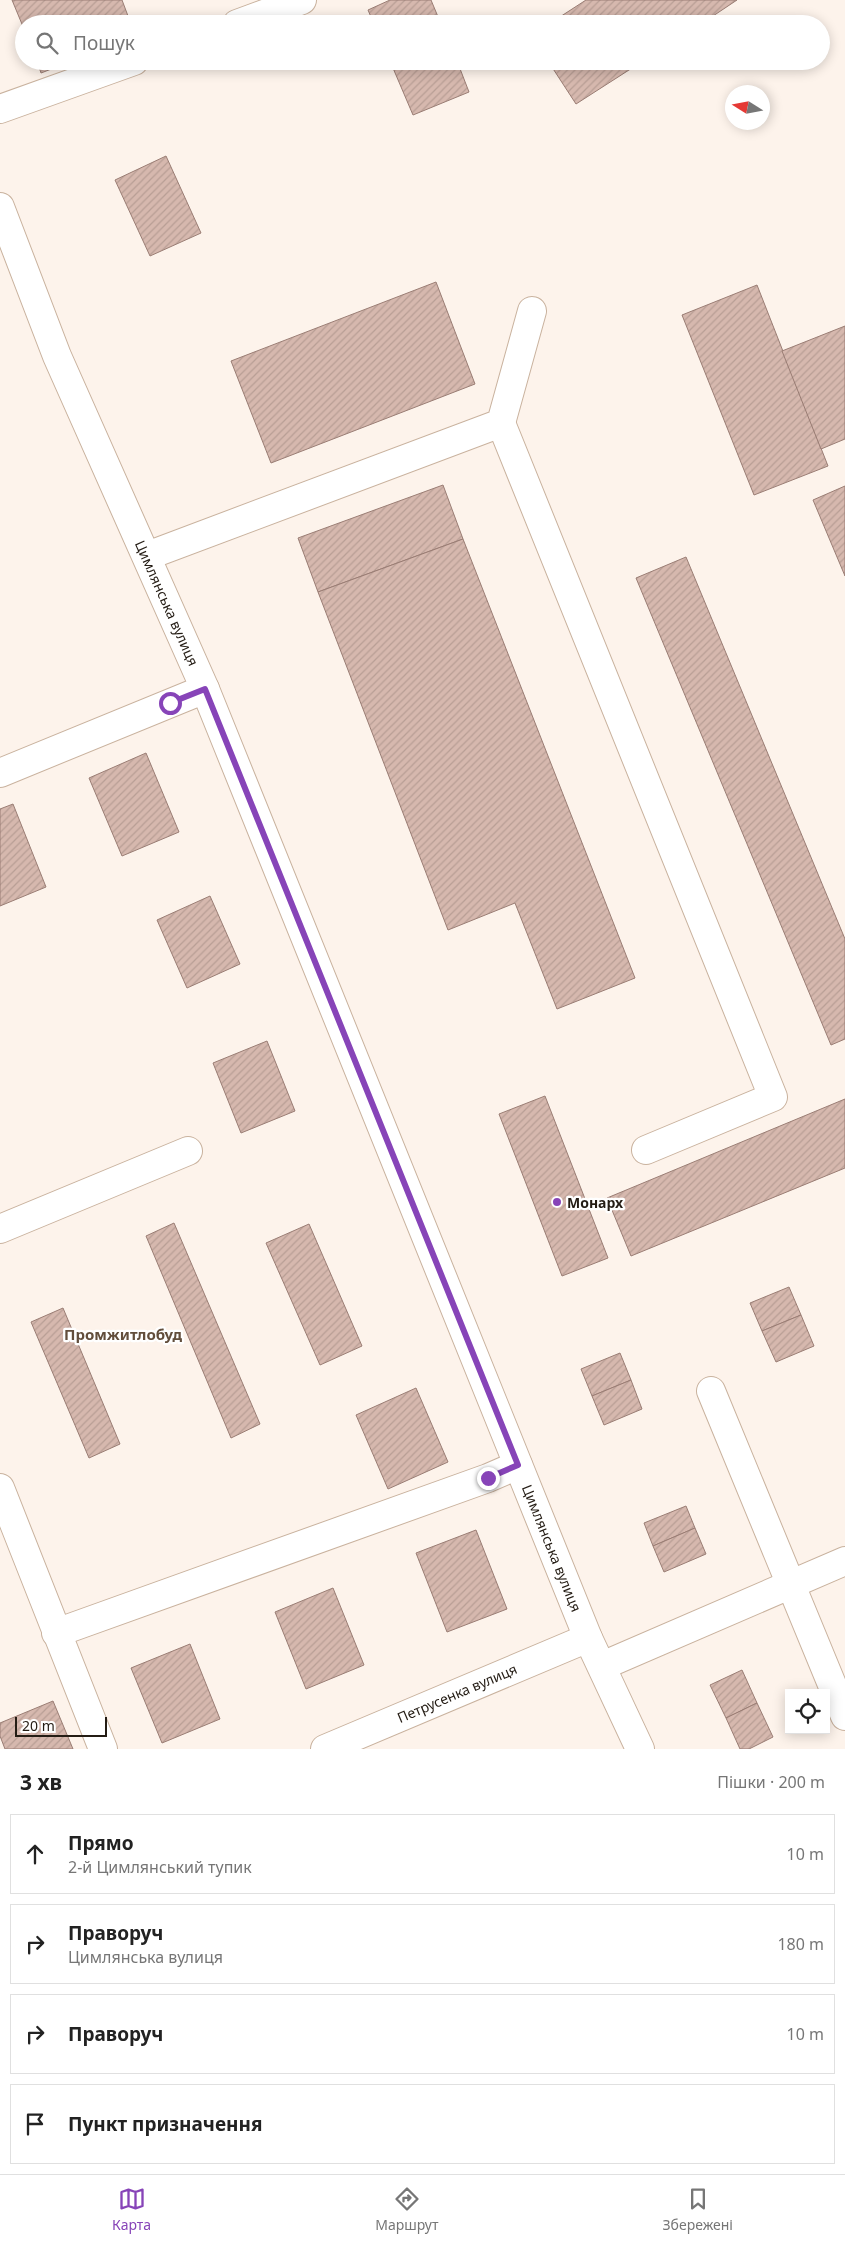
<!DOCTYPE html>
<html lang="uk">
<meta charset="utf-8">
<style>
:root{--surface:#fff;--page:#f2f2f2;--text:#222;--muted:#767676;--line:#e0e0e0;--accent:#8744b8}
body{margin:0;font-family:"Noto Sans",sans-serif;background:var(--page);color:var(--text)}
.controls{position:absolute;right:15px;bottom:15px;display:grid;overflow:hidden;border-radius:0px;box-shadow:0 2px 12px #0003}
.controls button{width:45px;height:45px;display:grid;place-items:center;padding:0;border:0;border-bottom:1px solid var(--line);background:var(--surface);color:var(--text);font:25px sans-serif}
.compass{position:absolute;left:725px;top:85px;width:45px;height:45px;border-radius:50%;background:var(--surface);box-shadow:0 2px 12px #0003;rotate:281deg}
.scale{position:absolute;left:15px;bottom:12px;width:92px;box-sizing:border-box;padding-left:5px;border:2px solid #241c14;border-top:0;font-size:14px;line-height:18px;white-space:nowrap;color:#241c14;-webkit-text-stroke:4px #fff;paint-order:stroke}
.stop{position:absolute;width:15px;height:15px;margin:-11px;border:4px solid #8744b8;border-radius:50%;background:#fff}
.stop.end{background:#8744b8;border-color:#fff;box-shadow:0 1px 5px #0008}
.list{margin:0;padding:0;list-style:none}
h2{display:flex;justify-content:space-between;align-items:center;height:65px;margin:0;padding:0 20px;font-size:21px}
h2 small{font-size:16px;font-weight:400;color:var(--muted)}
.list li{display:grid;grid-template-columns:32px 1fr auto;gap:15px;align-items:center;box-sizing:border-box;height:80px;margin:0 10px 10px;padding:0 10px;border:1px solid var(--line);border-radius:0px}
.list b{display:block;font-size:19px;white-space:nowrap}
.list p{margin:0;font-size:16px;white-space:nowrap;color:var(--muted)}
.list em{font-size:16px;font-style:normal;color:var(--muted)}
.icon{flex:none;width:28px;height:28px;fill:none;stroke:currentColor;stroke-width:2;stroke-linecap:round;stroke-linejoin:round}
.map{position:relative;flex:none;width:845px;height:1749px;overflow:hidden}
.search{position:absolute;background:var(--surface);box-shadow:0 2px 12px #0003;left:15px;right:15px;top:15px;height:55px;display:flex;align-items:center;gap:12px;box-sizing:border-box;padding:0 18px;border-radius:28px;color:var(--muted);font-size:19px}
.sheet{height:425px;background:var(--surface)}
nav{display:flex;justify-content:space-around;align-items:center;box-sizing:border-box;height:70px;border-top:1px solid var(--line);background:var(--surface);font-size:14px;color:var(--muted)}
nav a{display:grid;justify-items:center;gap:2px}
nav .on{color:var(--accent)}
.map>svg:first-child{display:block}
.building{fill:url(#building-hatch);stroke:#9a7d74}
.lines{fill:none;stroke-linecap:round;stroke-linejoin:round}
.minor-casing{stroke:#c9b29e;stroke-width:30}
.minor{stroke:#fff;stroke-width:28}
.route{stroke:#8744b8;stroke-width:6}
.poi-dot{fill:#8744b8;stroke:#fff;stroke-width:2}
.labels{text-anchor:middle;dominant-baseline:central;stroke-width:4.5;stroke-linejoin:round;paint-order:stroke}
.street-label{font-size:14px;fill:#241c14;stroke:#fff}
.poi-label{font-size:14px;font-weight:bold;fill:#241c14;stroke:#fff;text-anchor:start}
.neighbourhood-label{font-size:15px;font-weight:bold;fill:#624e3c;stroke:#fff}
</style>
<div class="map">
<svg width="845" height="1749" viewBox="0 0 845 1749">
<defs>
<pattern id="building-hatch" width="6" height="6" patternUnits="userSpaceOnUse" patternTransform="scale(1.25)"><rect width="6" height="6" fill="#d6b8ae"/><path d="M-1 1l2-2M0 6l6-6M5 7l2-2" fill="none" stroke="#b89e95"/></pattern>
</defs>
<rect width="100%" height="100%" fill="#fdf3eb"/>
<!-- building -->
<g class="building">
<path d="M12,0H122L131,24H24V29Z"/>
<path d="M390,0H431L441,24H374L368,10Z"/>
<path d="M586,0H737L701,24H549Z"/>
<path d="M37,61H72L41,73Z"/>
<path d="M390,61H457L469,92L413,115Z"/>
<path d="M548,61H643L576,104Z"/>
<path d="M166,156L201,233L150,256L115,180Z"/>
<path d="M436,282L475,384L271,463L231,361Z"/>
<path d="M757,285L828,466L754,495L682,315Z"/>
<path d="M845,326V439L821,449L782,351Z"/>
<path d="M443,485L463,539L318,592L298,538Z"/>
<path d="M845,486V576L813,500Z"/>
<path d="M463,539L635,978L557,1009L515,903L448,930L318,592Z"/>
<path d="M686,557L845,939V1039L831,1045L636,578Z"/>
<path d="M146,753L179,832L122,856L89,778Z"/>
<path d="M13,804L46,887L0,906V809Z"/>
<path d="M210,896L240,964L187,988L157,920Z"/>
<path d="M267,1041L295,1111L241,1133L213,1063Z"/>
<path d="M545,1096L608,1258L562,1276L499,1114Z"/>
<path d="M845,1099V1168L631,1256L607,1198Z"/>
<path d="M174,1223L260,1424L231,1438L146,1236Z"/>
<path d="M309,1224L362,1346L320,1365L266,1243Z"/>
<path d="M789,1287L801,1315L762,1331L750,1303Z"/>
<path d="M63,1308L120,1444L89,1458L31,1322Z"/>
<path d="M801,1315L814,1346L776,1362L762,1331Z"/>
<path d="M620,1353L631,1380L592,1396L581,1369Z"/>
<path d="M631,1380L642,1409L604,1425L592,1396Z"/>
<path d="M416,1388L448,1462L388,1489L356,1415Z"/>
<path d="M686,1506L695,1528L653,1546L644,1523Z"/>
<path d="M695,1528L706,1554L664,1572L653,1546Z"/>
<path d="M476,1530L507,1609L447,1632L416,1553Z"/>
<path d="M333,1588L364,1665L306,1689L275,1612Z"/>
<path d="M190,1644L220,1719L162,1743L131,1668Z"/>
<path d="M742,1670L757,1703L726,1718L710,1685Z"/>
<path d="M53,1701L73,1749H5L0,1736V1723Z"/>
<path d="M757,1703L773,1737L749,1749H740L726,1718Z"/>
</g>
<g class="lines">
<!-- minor casing -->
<g class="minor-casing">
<g id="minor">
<path d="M237,24L302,0"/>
<path d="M0,109L134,61"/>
<path d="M0,207L57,356L205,689L588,1638L640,1749"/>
<path d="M501,423L773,1097L646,1150"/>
<path d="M147,556L501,423L532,311"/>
<path d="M0,773L205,689"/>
<path d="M0,1229L188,1151"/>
<path d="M711,1391L845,1716"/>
<path d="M0,1488L103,1749"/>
<path d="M56,1633L488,1478L518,1465"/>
<path d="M602,1666L845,1561"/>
<path d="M325,1749L588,1638"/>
</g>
</g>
<!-- minor -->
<use href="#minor" class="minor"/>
</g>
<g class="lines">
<!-- route -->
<path class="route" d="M170,703L205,689L518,1465L488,1478"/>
</g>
<!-- markers -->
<circle class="poi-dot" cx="557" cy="1202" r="5"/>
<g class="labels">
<!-- street labels -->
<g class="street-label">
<text transform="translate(167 603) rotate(66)">Цимлянська вулиця</text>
<text transform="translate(552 1548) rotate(68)">Цимлянська вулиця</text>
<text transform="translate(457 1693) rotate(-23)">Петрусенка вулиця</text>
</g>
<!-- poi labels -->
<g class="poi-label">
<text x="567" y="1202">Монарх</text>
</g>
<!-- neighbourhood labels -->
<g class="neighbourhood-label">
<text x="123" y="1334">Промжитлобуд</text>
</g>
</g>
</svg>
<div class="controls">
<button><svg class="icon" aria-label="locate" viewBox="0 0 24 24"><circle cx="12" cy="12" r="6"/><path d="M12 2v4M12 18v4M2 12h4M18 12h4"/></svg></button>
</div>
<svg class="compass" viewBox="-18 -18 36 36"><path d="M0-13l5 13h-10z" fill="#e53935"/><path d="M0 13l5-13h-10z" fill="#767676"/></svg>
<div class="scale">20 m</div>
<div class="stop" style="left:170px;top:703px"></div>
<div class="stop end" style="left:488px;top:1478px"></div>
<div class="search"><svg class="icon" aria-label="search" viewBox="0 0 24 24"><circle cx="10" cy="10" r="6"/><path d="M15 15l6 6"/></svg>Пошук</div>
</div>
<section class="sheet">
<h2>3 хв<small>Пішки · 200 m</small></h2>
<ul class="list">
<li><svg class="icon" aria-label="ahead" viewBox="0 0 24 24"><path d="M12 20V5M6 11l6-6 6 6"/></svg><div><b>Прямо</b><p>2-й Цимлянський тупик</p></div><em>10 m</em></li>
<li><svg class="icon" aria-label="right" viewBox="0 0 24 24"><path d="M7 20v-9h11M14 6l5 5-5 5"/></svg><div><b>Праворуч</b><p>Цимлянська вулиця</p></div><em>180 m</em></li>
<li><svg class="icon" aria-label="right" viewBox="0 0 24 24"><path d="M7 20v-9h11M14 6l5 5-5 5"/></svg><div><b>Праворуч</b></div><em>10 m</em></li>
<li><svg class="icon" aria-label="arrive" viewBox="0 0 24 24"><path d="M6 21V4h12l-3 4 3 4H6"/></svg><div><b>Пункт призначення</b></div></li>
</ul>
</section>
<nav>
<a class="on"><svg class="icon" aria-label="map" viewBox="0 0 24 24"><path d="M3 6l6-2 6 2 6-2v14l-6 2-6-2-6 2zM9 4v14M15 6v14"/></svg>Карта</a>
<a><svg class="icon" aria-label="directions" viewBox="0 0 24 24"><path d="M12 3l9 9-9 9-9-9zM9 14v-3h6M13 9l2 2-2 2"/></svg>Маршрут</a>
<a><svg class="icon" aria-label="saved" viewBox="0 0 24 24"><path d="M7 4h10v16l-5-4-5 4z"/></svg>Збережені</a>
</nav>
